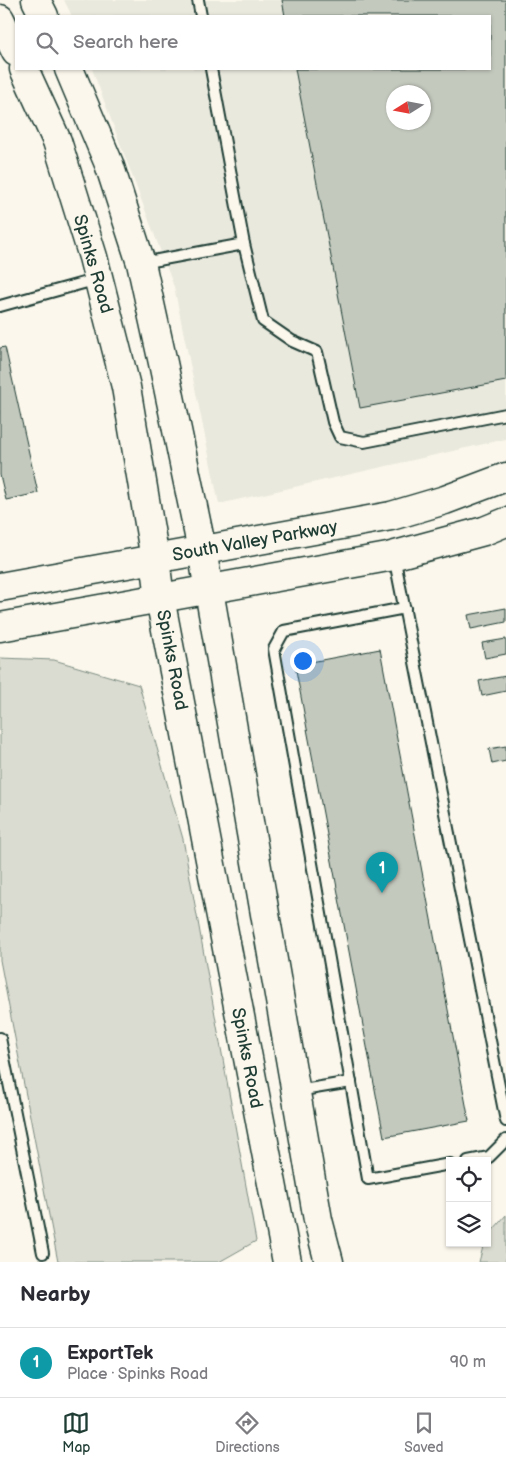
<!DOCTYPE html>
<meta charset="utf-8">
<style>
:root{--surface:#fff;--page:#f7f7f7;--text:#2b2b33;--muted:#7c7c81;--line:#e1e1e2;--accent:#1f3d34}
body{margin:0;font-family:"Balsamiq Sans",sans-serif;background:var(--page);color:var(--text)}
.controls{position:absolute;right:15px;bottom:15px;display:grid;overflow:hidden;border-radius:0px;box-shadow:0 1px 4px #0004}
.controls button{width:45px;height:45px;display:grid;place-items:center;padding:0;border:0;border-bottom:1px solid var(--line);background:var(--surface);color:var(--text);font:25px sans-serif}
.compass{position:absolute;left:386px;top:85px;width:45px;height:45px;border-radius:50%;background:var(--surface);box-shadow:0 1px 4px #0004;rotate:259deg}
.you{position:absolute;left:302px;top:660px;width:18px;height:18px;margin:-12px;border:4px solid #fff;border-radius:50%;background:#1a73e8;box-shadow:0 0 0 8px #1a73e833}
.badge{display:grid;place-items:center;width:32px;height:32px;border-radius:50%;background:var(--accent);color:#fff;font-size:16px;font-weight:700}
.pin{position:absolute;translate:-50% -41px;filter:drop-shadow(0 1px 2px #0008)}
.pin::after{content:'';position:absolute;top:26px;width:18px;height:15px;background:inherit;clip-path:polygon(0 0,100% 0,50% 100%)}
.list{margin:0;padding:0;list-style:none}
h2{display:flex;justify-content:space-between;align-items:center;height:65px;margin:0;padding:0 20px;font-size:21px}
h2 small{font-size:16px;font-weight:400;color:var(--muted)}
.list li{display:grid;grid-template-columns:32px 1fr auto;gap:15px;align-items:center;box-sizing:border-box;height:70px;padding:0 20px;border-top:1px solid var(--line)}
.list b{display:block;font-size:19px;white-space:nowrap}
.list p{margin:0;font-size:16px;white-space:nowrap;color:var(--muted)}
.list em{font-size:16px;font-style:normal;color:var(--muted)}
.icon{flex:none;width:28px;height:28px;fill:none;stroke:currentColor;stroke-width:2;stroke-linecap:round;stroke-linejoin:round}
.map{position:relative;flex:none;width:506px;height:1262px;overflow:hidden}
.search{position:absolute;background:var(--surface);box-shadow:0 1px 4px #0004;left:15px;right:15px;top:15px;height:55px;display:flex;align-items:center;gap:12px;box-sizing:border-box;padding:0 18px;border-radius:0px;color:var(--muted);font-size:19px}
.sheet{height:135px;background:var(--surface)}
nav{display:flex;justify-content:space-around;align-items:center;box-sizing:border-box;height:70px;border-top:1px solid var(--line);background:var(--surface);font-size:14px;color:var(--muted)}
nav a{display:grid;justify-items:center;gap:2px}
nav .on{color:var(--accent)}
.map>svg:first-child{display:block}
.built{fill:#eae9de;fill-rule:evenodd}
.green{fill:#dbdcd1;stroke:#7d8c82}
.building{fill:#c4c9be;stroke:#1f3d34;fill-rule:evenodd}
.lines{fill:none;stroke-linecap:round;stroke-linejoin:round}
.lane-casing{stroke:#1f3d34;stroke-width:14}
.secondary-casing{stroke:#1f3d34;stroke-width:31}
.lane{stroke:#fbf7ec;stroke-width:10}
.secondary{stroke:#fbf7ec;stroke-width:28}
.labels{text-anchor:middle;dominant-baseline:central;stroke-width:4;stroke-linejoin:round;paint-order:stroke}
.street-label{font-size:18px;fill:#1f3d34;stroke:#fbf7ec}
</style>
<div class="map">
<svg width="506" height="1262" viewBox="0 0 506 1262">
<rect width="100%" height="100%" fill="#fbf7ec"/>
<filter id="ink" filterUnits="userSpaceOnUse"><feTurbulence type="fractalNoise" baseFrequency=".02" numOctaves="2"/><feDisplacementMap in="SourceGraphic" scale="10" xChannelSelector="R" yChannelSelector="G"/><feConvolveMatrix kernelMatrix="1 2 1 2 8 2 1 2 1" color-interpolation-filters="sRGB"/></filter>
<g filter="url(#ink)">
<!-- built -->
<path class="built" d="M64,0H506V439L219,504L174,287L92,69H490V16H72ZM394,92H424V122H394Z"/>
<!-- green -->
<g class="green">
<path d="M0,658L54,660L139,685L183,839L256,1241L219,1262H58L0,960Z"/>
<path d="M506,1215V1262H479L484,1243H487V1237Z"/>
</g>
<!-- building -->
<g class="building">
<path d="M282,0H506V381L360,408L295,69H490V16H285ZM394,92H424V122H394Z"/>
<path d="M5,347L38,493L6,500L0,475V348Z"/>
<path d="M506,608V622L471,629L468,615Z"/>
<path d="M506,639V654L485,658L482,643Z"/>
<path d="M380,649L469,1121L384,1137L295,665Z"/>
<path d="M506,676V691L482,696L479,681Z"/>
<path d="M506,746V761L492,764L489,749Z"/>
</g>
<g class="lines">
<!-- lane casing -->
<g class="lane-casing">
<g id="lane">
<path d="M198,0L201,16"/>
<path d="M211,69L244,244"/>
<path d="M142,263L244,244L263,321L292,341L317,352L333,422L340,437L364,442L506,414"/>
<path d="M0,306L98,279"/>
<path d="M394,556L506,1121"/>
<path d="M405,608L284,631L274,649L368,1179L450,1164"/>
<path d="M0,1038L43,1253"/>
<path d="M297,1091L351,1082"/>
<path d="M468,1161L489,1157L506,1140"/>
</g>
</g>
<!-- secondary casing -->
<g class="secondary-casing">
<g id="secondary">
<path d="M36,0L44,16"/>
<path d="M0,19L16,52"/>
<path d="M24,69L57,141L93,257L126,387L155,559L160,598L287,1262"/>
<path d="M69,69L109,164L141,263L163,363L202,550L318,1220L329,1262"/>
<path d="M0,587L391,516L445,500L506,477"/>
<path d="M0,627L388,557L484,531L506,522"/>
</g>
</g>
<!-- lane -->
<use href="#lane" class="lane"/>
<!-- secondary -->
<use href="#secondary" class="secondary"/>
</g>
</g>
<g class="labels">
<!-- street labels -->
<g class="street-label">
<text transform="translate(93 264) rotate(74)">Spinks Road</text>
<text transform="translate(255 541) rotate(-10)">South Valley Parkway</text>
<text transform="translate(172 660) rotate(79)">Spinks Road</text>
<text transform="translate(247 1058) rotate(79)">Spinks Road</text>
</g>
</g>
</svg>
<div class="controls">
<button><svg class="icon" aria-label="locate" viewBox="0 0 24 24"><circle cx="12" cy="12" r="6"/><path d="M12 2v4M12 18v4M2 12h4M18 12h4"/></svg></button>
<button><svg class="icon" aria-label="layers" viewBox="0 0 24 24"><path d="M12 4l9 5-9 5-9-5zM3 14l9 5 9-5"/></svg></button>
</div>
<svg class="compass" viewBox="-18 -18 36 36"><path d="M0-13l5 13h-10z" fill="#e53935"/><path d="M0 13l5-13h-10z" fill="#7c7c81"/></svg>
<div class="you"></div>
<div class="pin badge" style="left:382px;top:893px;background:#0f9aa8">1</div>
<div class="search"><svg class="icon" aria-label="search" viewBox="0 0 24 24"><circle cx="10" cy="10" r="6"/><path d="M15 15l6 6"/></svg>Search here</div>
</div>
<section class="sheet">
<h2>Nearby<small></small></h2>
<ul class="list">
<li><span class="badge" style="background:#0f9aa8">1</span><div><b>ExportTek</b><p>Place · Spinks Road</p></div><em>90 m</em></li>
</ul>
</section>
<nav>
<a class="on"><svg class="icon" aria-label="map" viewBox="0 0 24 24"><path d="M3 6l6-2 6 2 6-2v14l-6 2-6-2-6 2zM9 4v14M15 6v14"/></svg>Map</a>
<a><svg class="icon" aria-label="directions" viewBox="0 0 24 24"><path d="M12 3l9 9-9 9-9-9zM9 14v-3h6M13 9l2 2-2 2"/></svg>Directions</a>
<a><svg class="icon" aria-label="saved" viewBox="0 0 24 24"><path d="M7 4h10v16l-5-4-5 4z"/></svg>Saved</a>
</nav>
